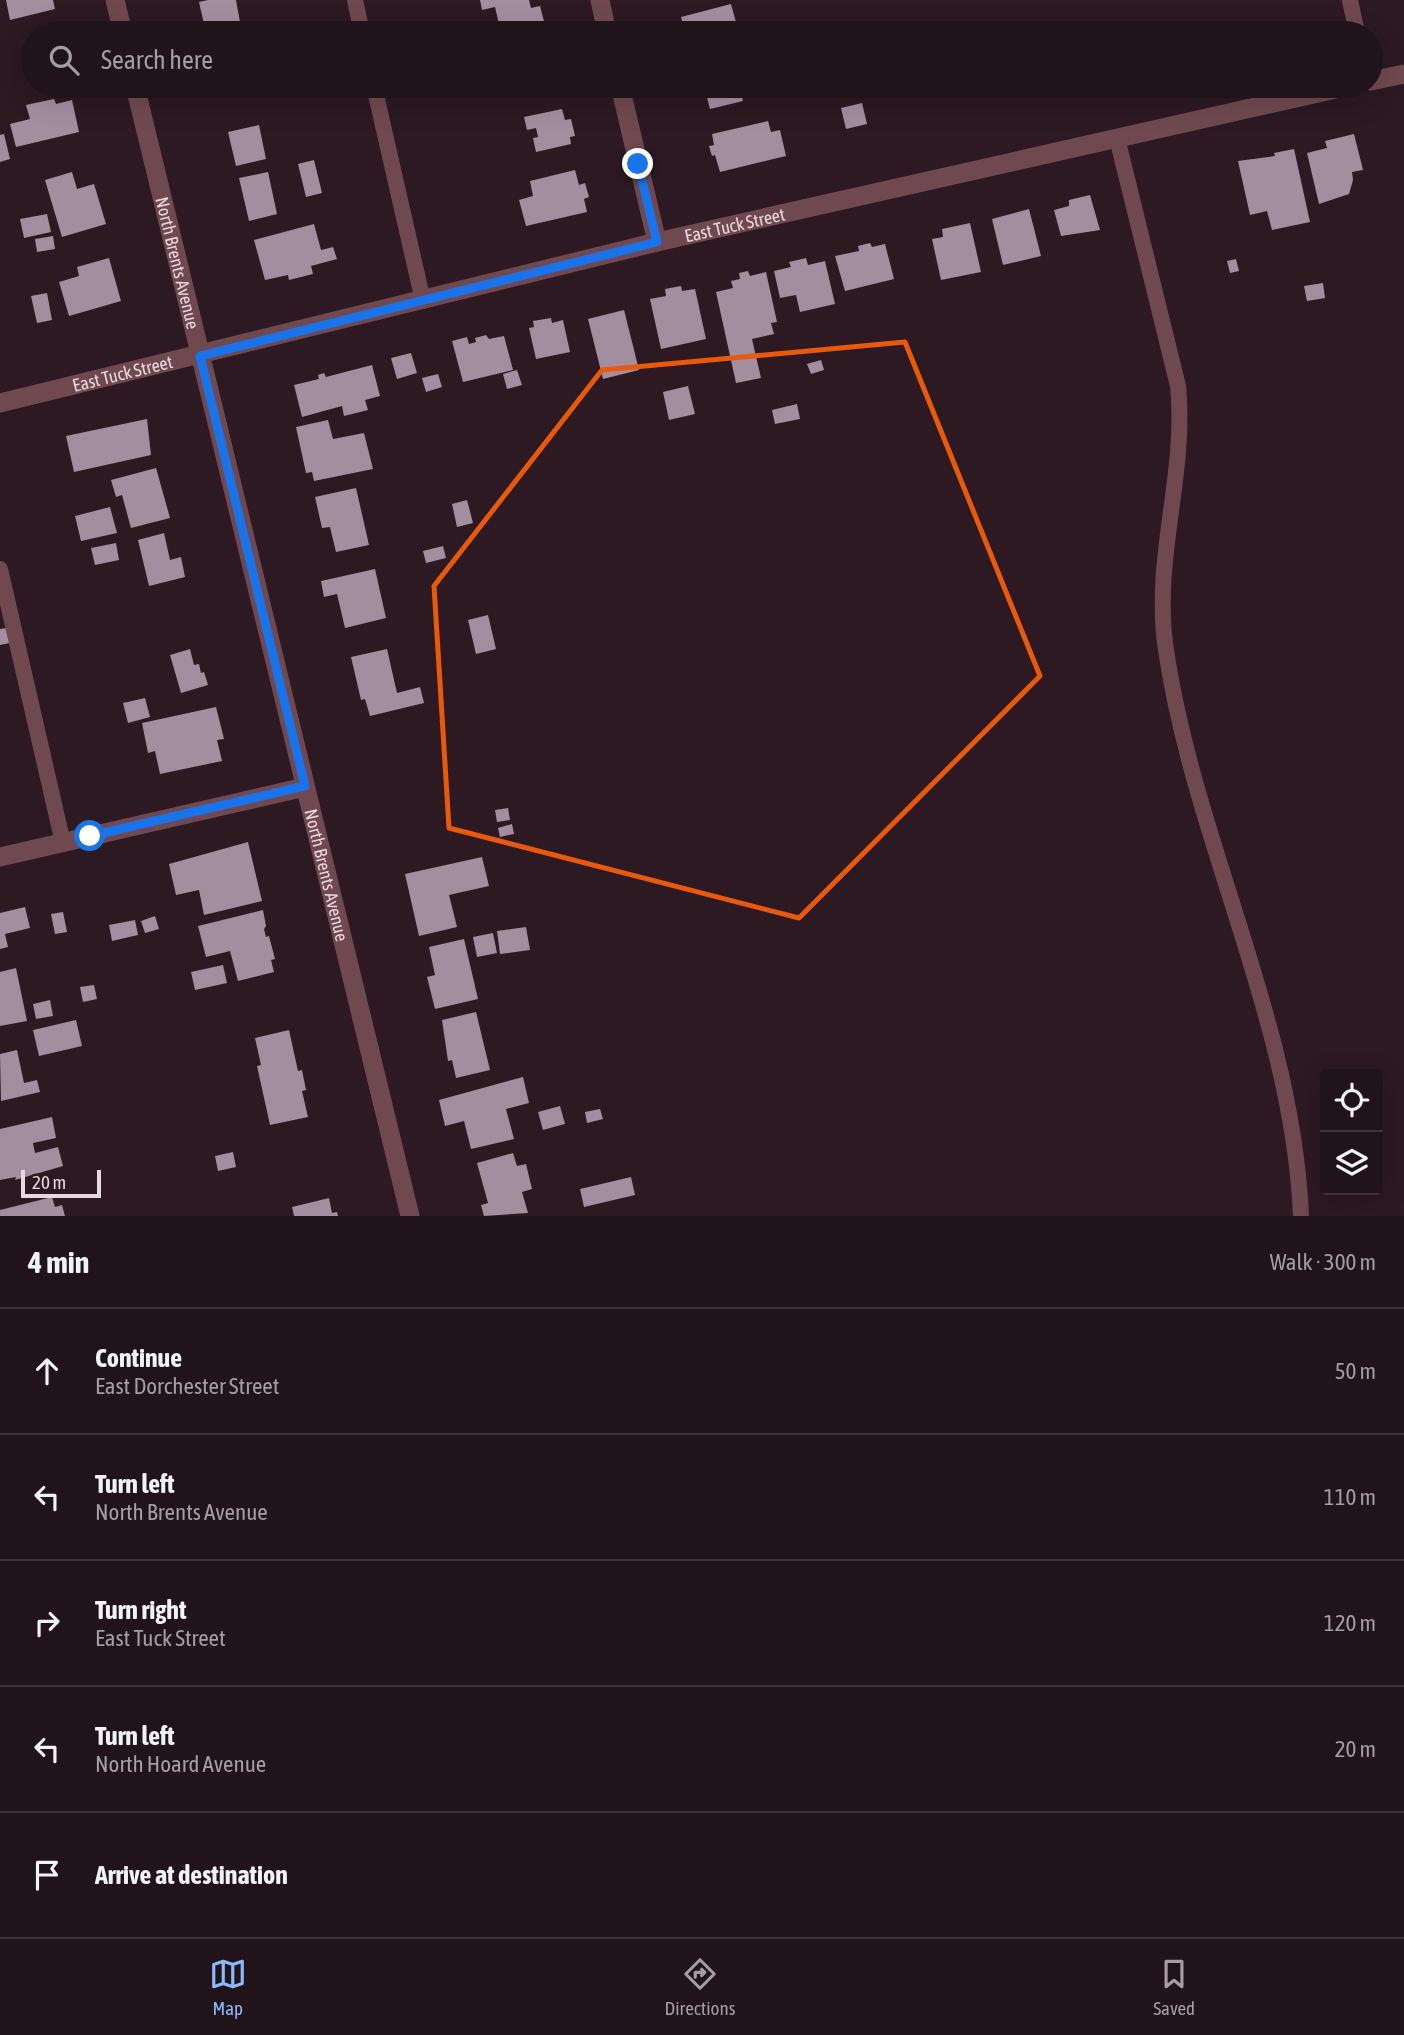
<!DOCTYPE html>
<meta charset="utf-8">
<style>
:root{--surface:#21131a;--page:#2d2027;--text:#f1f3f6;--muted:#a29ea2;--line:#3e3239;--accent:#8cb9fc}
body{margin:0;font-family:"Asap Condensed",sans-serif;background:var(--page);color:var(--text)}
.controls{position:absolute;right:21px;bottom:21px;display:grid;overflow:hidden;border-radius:7px;box-shadow:0 7px 28px #0002}
.controls button{width:63px;height:63px;display:grid;place-items:center;padding:0;border:0;border-bottom:2px solid var(--line);background:var(--surface);color:var(--text);font:35px sans-serif}
.scale{position:absolute;left:21px;bottom:18px;width:80px;box-sizing:border-box;padding-left:7px;border:4px solid #e7d9df;border-top:0;font-size:19px;line-height:24px;white-space:nowrap;color:#e7d9df;-webkit-text-stroke:5px #2c1922;paint-order:stroke}
.stop{position:absolute;width:21px;height:21px;margin:-16px;border:5px solid #1a73e8;border-radius:50%;background:#fff}
.stop.end{background:#1a73e8;border-color:#fff;box-shadow:0 2px 7px #0008}
.list{margin:0;padding:0;list-style:none}
h2{display:flex;justify-content:space-between;align-items:center;height:91px;margin:0;padding:0 28px;font-size:30px}
h2 small{font-size:23px;font-weight:400;color:var(--muted)}
.list li{display:grid;grid-template-columns:46px 1fr auto;gap:21px;align-items:center;box-sizing:border-box;height:126px;padding:0 28px;border-top:2px solid var(--line)}
.list b{display:block;font-size:26px;white-space:nowrap}
.list p{margin:0;font-size:23px;white-space:nowrap;color:var(--muted)}
.list em{font-size:23px;font-style:normal;color:var(--muted)}
.icon{flex:none;width:38px;height:38px;fill:none;stroke:currentColor;stroke-width:2;stroke-linecap:round;stroke-linejoin:round}
.map{position:relative;flex:none;width:1404px;height:1216px;overflow:hidden}
.search{position:absolute;background:var(--surface);box-shadow:0 7px 28px #0002;left:21px;right:21px;top:21px;height:77px;display:flex;align-items:center;gap:18px;box-sizing:border-box;padding:0 24px;border-radius:38px;color:var(--muted);font-size:26px}
.sheet{height:721px;background:var(--surface)}
nav{display:flex;justify-content:space-around;align-items:center;box-sizing:border-box;height:98px;border-top:2px solid var(--line);background:var(--surface);font-size:19px;color:var(--muted)}
nav a{display:grid;justify-items:center;gap:4px}
nav .on{color:var(--accent)}
.map>svg:first-child{display:block}
.building{fill:#a28e9f}
.lines{fill:none;stroke-linecap:round;stroke-linejoin:round}
.service{stroke:#704950;stroke-width:16}
.minor{stroke:#704950;stroke-width:19}
.tertiary{stroke:#704950;stroke-width:19}
.route{stroke:#1a73e8;stroke-width:9}
.marked{fill:none;stroke:#e8590c;stroke-width:5;stroke-linejoin:round}
.labels{text-anchor:middle;dominant-baseline:central;stroke-width:7;stroke-linejoin:round;paint-order:stroke}
.street-label{font-size:18px;fill:#e7d9df;stroke:#2c1922}
</style>
<div class="map">
<svg width="1404" height="1216" viewBox="0 0 1404 1216">
<rect width="100%" height="100%" fill="#2c1922"/>
<!-- building -->
<g class="building">
<path d="M6,0H53L55,9L10,20Z"/>
<path d="M208,0H236L242,33H206L199,2Z"/>
<path d="M480,0H529L531,8L540,6L547,33H501L495,7L482,10Z"/>
<path d="M731,4L739,33H685L681,17Z"/>
<path d="M224,86H265V87L227,96Z"/>
<path d="M520,86H557V87L517,97L514,88Z"/>
<path d="M704,86H727L730,96L741,93L743,101L710,109Z"/>
<path d="M54,99L56,104L72,100L79,132L16,147L10,124L30,119L26,105Z"/>
<path d="M862,103L867,124L846,129L841,108Z"/>
<path d="M562,109L565,120L571,119L575,136L570,137L571,144L536,152L533,138L538,137L536,128L527,130L524,117Z"/>
<path d="M768,121L771,132L780,130L786,156L720,172L715,155L712,156L709,146L714,145L712,134Z"/>
<path d="M259,125L266,159L236,166L228,132Z"/>
<path d="M4,134L10,159L0,162V135Z"/>
<path d="M1354,134L1363,170L1352,172L1353,180L1349,194L1319,204L1307,153L1327,148L1325,141Z"/>
<path d="M1294,149L1310,222L1272,230L1267,211L1250,215L1238,161L1275,156L1274,153Z"/>
<path d="M314,160L322,193L306,197L298,164Z"/>
<path d="M575,170L579,185L585,183L589,197L584,199L587,212L526,226L519,200L533,196L530,181Z"/>
<path d="M72,172L77,189L94,184L106,224L62,237L45,180Z"/>
<path d="M268,172L277,214L249,221L239,178Z"/>
<path d="M1090,195L1100,230L1061,236L1054,210L1069,206V200Z"/>
<path d="M1029,209L1041,256L1003,265L992,219Z"/>
<path d="M47,214L51,232L24,238L20,219Z"/>
<path d="M970,223L981,272L941,280L932,239L943,237L942,229Z"/>
<path d="M314,224L321,250L333,247L337,259L311,266L313,274L289,280L288,275L265,280L254,240Z"/>
<path d="M53,236L55,249L37,252L35,239Z"/>
<path d="M870,243L872,247L885,244L894,279L845,291L835,256L859,251L858,246Z"/>
<path d="M109,258L121,301L69,316L59,282L79,276L77,267Z"/>
<path d="M806,258L808,265L825,261L835,304L800,312L796,295L780,298L774,271L791,267L789,262Z"/>
<path d="M1236,259L1239,271L1230,273L1227,261Z"/>
<path d="M748,271L750,276L766,272L777,322L771,323L774,334L752,339L761,378L736,383L716,292L733,288L731,281L740,279L739,273Z"/>
<path d="M1323,283L1325,298L1307,301L1304,286Z"/>
<path d="M681,286L682,291L695,289L706,339L661,349L650,299L666,296L665,289Z"/>
<path d="M47,293L52,320L37,323L31,296Z"/>
<path d="M624,310L639,370L603,379L588,319Z"/>
<path d="M551,318L552,323L563,320L570,352L536,359L529,328L534,327L533,321Z"/>
<path d="M486,335L489,339L504,336L513,370L463,382L452,341L467,337L469,344L476,342L475,338Z"/>
<path d="M411,353L417,373L397,379L391,358Z"/>
<path d="M821,360L824,370L811,374L807,364Z"/>
<path d="M372,365L380,396L365,400L368,410L344,416L342,406L302,417L294,385L319,379L318,375L324,373L326,377Z"/>
<path d="M517,370L522,385L507,389L503,374Z"/>
<path d="M438,374L442,387L426,392L422,378Z"/>
<path d="M688,386L695,414L669,420L663,392Z"/>
<path d="M797,404L800,419L775,424L772,410Z"/>
<path d="M147,419L151,455L74,472L66,436Z"/>
<path d="M328,420L333,439L364,433L373,469L314,481L312,472L306,473L296,427Z"/>
<path d="M156,468L170,518L131,528L122,495L116,497L111,480Z"/>
<path d="M356,488L369,545L336,552L330,527L322,528L315,497Z"/>
<path d="M467,500L473,523L457,527L452,504Z"/>
<path d="M110,507L117,533L81,541L75,516Z"/>
<path d="M164,533L170,560L181,557L185,577L149,586L138,540Z"/>
<path d="M116,543L119,560L95,565L91,548Z"/>
<path d="M443,546L446,558L426,563L423,551Z"/>
<path d="M375,569L386,618L345,628L337,594L324,597L321,581Z"/>
<path d="M488,615L496,649L476,654L468,620Z"/>
<path d="M7,628L10,643L0,645V629Z"/>
<path d="M190,649L194,665L199,664L201,673L204,672L208,685L181,693L170,655Z"/>
<path d="M387,649L397,693L420,687L424,703L370,716L365,699L361,700L351,657Z"/>
<path d="M145,698L150,717L128,723L123,703Z"/>
<path d="M216,707L224,739L217,740L222,761L160,774L155,751L148,753L142,723Z"/>
<path d="M508,808L510,820L497,822L495,810Z"/>
<path d="M512,824L514,834L500,837L498,828Z"/>
<path d="M248,842L262,901L204,915L199,890L176,895L169,864Z"/>
<path d="M482,857L489,886L449,895L457,927L419,936L405,874Z"/>
<path d="M25,907L30,928L5,934L8,947L0,949V913Z"/>
<path d="M263,910L266,926L264,929L266,937L269,936L275,959L271,960L274,972L238,981L230,951L206,957L198,926Z"/>
<path d="M63,912L67,932L55,934L51,914Z"/>
<path d="M155,916L159,929L145,933L141,921Z"/>
<path d="M135,920L138,935L112,941L109,925Z"/>
<path d="M526,927L530,950L500,954L497,931Z"/>
<path d="M493,933L497,953L477,957L473,937Z"/>
<path d="M464,939L478,999L435,1009L427,977L435,975L429,947Z"/>
<path d="M223,965L227,983L195,990L191,972Z"/>
<path d="M16,968L27,1021L0,1026V972Z"/>
<path d="M94,985L97,999L83,1002L80,987Z"/>
<path d="M50,1000L53,1016L36,1019L33,1004Z"/>
<path d="M476,1012L490,1070L456,1078L452,1060L448,1061L442,1020Z"/>
<path d="M76,1020L82,1046L39,1056L33,1030Z"/>
<path d="M289,1030L298,1071L302,1070L306,1090L302,1091L308,1117L270,1125L257,1066L261,1065L255,1038Z"/>
<path d="M17,1050L24,1083L37,1080L40,1092L1,1101L0,1054Z"/>
<path d="M523,1077L529,1103L506,1109L514,1139L471,1149L464,1121L445,1126L439,1100Z"/>
<path d="M560,1106L565,1124L543,1130L538,1112Z"/>
<path d="M600,1109L603,1119L587,1123L585,1112Z"/>
<path d="M52,1117L56,1138L33,1143L35,1153L58,1147L63,1166L15,1180L16,1177L0,1180V1129Z"/>
<path d="M233,1152L236,1167L218,1171L215,1156Z"/>
<path d="M513,1153L517,1166L526,1164L532,1189L522,1192L528,1213L484,1216L481,1205L488,1203L477,1163Z"/>
<path d="M631,1177L635,1195L584,1207L580,1189Z"/>
<path d="M52,1197L55,1207L62,1205L65,1216H0V1210Z"/>
<path d="M329,1198L332,1213L337,1212L338,1216H294L292,1207Z"/>
</g>
<g class="lines">
<!-- service -->
<g class="service">
<path d="M355,0L362,33"/>
<path d="M1350,0L1357,33"/>
<path d="M374,86L423,301"/>
<path d="M1117,138L1178,386C1187,476 1152,559 1166,650C1194,840 1293,1021 1301,1216"/>
<path d="M0,569L63,843"/>
</g>
<!-- minor -->
<g class="minor">
<path d="M115,0L123,33"/>
<path d="M600,0L607,33"/>
<path id="s1" d="M135,86L410,1216"/>
<path d="M620,86L657,242"/>
<path d="M0,857L305,787"/>
</g>
<!-- tertiary -->
<g class="tertiary">
<path d="M1371,81L1404,74"/>
<path id="s2" d="M0,403L657,242L1349,86"/>
</g>
</g>
<g class="lines">
<!-- route -->
<path class="route" d="M90,836L305,786L200,356L657,242L638,164"/>
</g>
<!-- marked area -->
<path class="marked" d="M905,342L1040,676L799,918L449,828L434,586L602,370Z"/>
<g class="labels">
<!-- street labels -->
<g class="street-label">
<text stroke="none"><textPath href="#s2" startOffset="756">East Tuck Street</textPath></text>
<text stroke="none"><textPath href="#s1" startOffset="182">North Brents Avenue</textPath></text>
<text stroke="none"><textPath href="#s2" startOffset="126">East Tuck Street</textPath></text>
<text stroke="none"><textPath href="#s1" startOffset="812">North Brents Avenue</textPath></text>
</g>
</g>
</svg>
<div class="controls">
<button><svg class="icon" aria-label="locate" viewBox="0 0 24 24"><circle cx="12" cy="12" r="6"/><path d="M12 2v4M12 18v4M2 12h4M18 12h4"/></svg></button>
<button><svg class="icon" aria-label="layers" viewBox="0 0 24 24"><path d="M12 4l9 5-9 5-9-5zM3 14l9 5 9-5"/></svg></button>
</div>
<div class="scale">20 m</div>
<div class="stop" style="left:90px;top:836px"></div>
<div class="stop end" style="left:638px;top:164px"></div>
<div class="search"><svg class="icon" aria-label="search" viewBox="0 0 24 24"><circle cx="10" cy="10" r="6"/><path d="M15 15l6 6"/></svg>Search here</div>
</div>
<section class="sheet">
<h2>4 min<small>Walk · 300 m</small></h2>
<ul class="list">
<li><svg class="icon" aria-label="ahead" viewBox="0 0 24 24"><path d="M12 20V5M6 11l6-6 6 6"/></svg><div><b>Continue</b><p>East Dorchester Street</p></div><em>50 m</em></li>
<li><svg class="icon" aria-label="left" viewBox="0 0 24 24"><path d="M17 20v-9H6M10 6l-5 5 5 5"/></svg><div><b>Turn left</b><p>North Brents Avenue</p></div><em>110 m</em></li>
<li><svg class="icon" aria-label="right" viewBox="0 0 24 24"><path d="M7 20v-9h11M14 6l5 5-5 5"/></svg><div><b>Turn right</b><p>East Tuck Street</p></div><em>120 m</em></li>
<li><svg class="icon" aria-label="left" viewBox="0 0 24 24"><path d="M17 20v-9H6M10 6l-5 5 5 5"/></svg><div><b>Turn left</b><p>North Hoard Avenue</p></div><em>20 m</em></li>
<li><svg class="icon" aria-label="arrive" viewBox="0 0 24 24"><path d="M6 21V4h12l-3 4 3 4H6"/></svg><div><b>Arrive at destination</b></div></li>
</ul>
</section>
<nav>
<a class="on"><svg class="icon" aria-label="map" viewBox="0 0 24 24"><path d="M3 6l6-2 6 2 6-2v14l-6 2-6-2-6 2zM9 4v14M15 6v14"/></svg>Map</a>
<a><svg class="icon" aria-label="directions" viewBox="0 0 24 24"><path d="M12 3l9 9-9 9-9-9zM9 14v-3h6M13 9l2 2-2 2"/></svg>Directions</a>
<a><svg class="icon" aria-label="saved" viewBox="0 0 24 24"><path d="M7 4h10v16l-5-4-5 4z"/></svg>Saved</a>
</nav>
